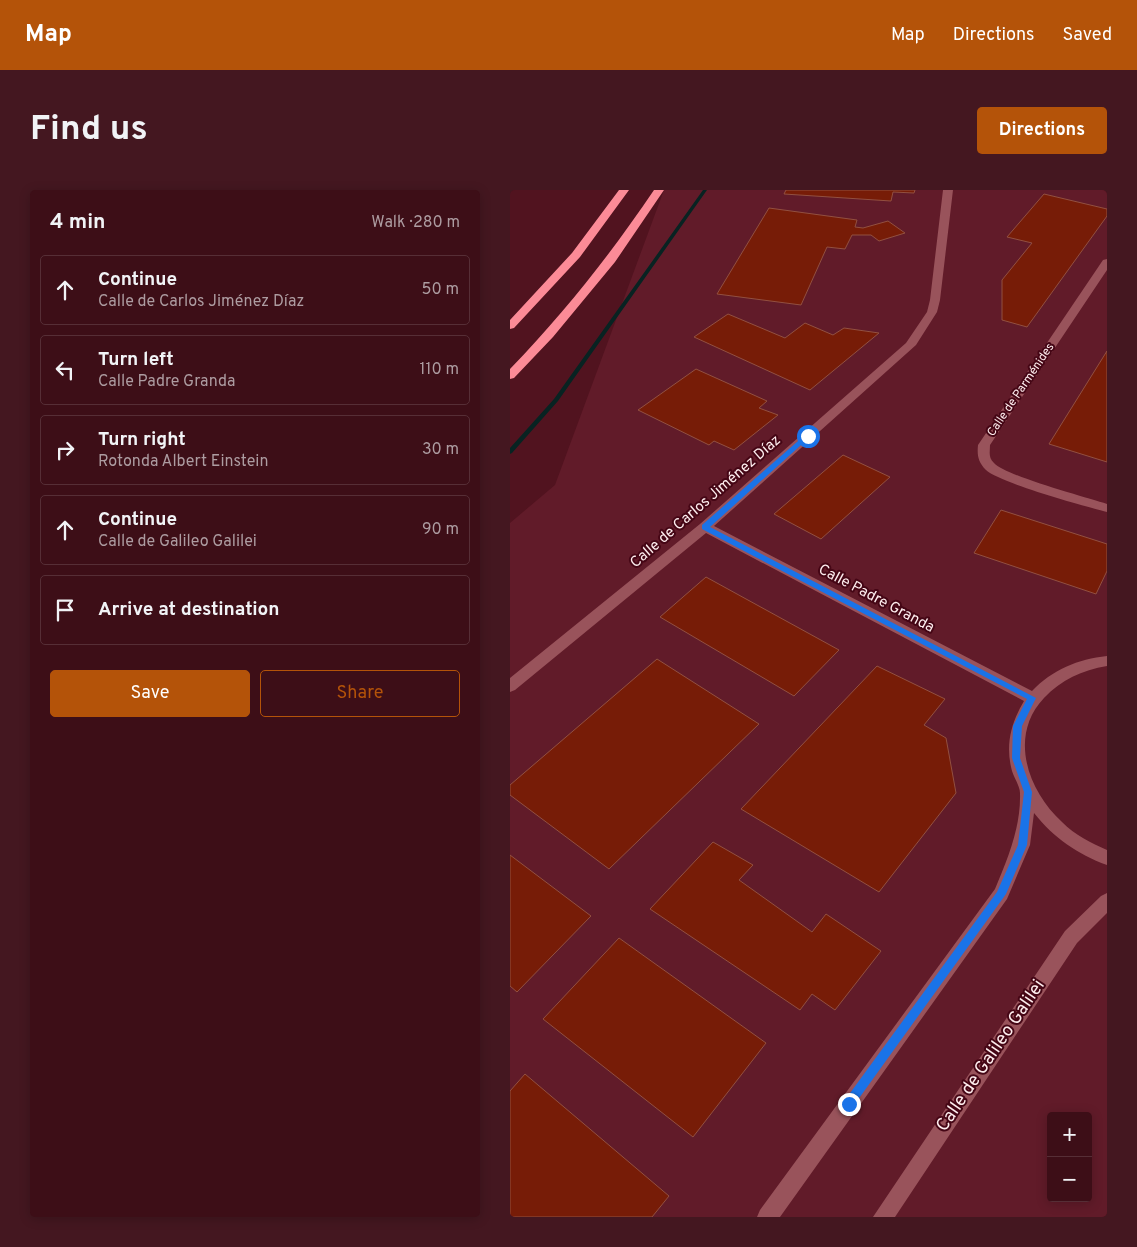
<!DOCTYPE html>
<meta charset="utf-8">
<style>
:root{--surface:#3d0e17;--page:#441720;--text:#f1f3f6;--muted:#ad9ca1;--line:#562e36;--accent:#b45309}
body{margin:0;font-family:Overpass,sans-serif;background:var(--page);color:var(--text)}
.controls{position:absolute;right:15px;bottom:15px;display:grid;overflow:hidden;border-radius:5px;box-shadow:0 2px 12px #0003}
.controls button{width:45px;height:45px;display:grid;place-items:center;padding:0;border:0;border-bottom:1px solid var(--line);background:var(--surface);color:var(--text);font:25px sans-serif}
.stop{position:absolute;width:15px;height:15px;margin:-11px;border:4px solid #1a73e8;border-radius:50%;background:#fff}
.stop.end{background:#1a73e8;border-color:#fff;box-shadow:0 1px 5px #0008}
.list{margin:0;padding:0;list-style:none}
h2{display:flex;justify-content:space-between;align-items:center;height:65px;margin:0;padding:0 20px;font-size:21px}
h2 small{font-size:16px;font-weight:400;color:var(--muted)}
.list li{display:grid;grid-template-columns:32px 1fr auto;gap:15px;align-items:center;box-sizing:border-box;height:70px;margin:0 10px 10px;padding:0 10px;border:1px solid var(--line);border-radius:5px}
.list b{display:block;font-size:19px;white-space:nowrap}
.list p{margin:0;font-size:16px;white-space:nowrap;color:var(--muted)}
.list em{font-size:16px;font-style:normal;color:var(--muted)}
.actions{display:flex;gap:10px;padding:15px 20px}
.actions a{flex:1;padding:11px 0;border:1px solid var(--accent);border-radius:5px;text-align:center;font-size:18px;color:var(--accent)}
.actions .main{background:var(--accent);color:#fff}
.icon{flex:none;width:28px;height:28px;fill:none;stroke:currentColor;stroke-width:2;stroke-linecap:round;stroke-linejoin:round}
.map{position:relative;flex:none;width:597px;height:1027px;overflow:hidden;border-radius:5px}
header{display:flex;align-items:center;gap:30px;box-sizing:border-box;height:70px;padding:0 25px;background:var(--accent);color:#fff}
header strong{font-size:24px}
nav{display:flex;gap:28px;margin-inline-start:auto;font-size:18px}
.intro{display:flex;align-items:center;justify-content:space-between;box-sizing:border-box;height:120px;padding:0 30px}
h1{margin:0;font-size:35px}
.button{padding:12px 22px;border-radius:5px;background:var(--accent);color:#fff;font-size:18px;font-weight:700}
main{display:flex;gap:30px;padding:0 30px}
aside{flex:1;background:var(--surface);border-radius:5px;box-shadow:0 2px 12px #0003}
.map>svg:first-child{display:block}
.built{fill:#611b29;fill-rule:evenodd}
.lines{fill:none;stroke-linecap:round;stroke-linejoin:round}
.stream{fill:#082322;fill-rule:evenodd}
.building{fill:#771c07;stroke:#925041}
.minor{fill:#99535b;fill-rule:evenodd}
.highway{fill:#fc8b97;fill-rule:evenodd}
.route{fill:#1a73e8}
.labels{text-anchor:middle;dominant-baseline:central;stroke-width:4;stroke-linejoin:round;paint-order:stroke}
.far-street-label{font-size:12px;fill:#feedee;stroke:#450615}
.street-label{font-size:15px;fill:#feedee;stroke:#450615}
.near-street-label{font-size:18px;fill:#feedee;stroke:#450615}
</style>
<header>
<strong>Map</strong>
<nav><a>Map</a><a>Directions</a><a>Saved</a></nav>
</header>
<div class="intro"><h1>Find us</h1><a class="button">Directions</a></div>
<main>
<aside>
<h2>4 min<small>Walk · 280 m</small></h2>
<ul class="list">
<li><svg class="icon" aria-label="ahead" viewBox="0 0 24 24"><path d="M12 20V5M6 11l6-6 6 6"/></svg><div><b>Continue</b><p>Calle de Carlos Jiménez Díaz</p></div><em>50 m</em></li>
<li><svg class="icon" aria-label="left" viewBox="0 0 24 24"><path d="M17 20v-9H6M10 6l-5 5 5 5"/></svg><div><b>Turn left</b><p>Calle Padre Granda</p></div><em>110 m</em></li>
<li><svg class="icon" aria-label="right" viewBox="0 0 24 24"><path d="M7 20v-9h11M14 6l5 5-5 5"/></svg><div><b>Turn right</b><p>Rotonda Albert Einstein</p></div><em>30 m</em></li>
<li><svg class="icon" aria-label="ahead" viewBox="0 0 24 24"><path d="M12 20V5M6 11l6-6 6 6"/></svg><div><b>Continue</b><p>Calle de Galileo Galilei</p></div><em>90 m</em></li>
<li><svg class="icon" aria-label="arrive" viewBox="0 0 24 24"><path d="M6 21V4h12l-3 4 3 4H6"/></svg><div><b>Arrive at destination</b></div></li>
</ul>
<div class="actions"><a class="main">Save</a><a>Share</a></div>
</aside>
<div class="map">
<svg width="597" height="1027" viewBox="0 0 597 1027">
<rect width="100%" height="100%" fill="#51131f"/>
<!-- built -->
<path class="built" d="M154,0H597V1027H0V333L45,295ZM541,926H578V1008H541Z"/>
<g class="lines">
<!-- stream -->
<path class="stream" d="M193,0H197L48,211L2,263L0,264V258L44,209Z"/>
</g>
<!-- building -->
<g class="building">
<path d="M276,0H405L404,3L383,2L381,11L274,4Z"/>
<path d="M534,4L597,19V26L517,137L492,130V90L522,53L497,47Z"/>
<path d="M259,18L347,30L345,37L353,38L378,31L395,43L369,51L361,45H342L335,59L317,57L291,115L207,104Z"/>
<path d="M218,124L275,148L295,133L323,145L334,138L369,143L300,200L184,147Z"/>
<path d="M597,161V272L539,254Z"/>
<path d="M186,179L257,211L249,218L268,225L224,260L204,251L199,255L128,220Z"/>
<path d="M333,265L380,287L311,349L264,324Z"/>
<path d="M491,320L597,354V381L586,404L464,363Z"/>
<path d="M196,387L329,460L284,506L150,427Z"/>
<path d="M147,469L249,534L99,679L0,605V595Z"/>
<path d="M367,476L435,509L414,535L436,548L446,603L369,702L231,619Z"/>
<path d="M203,652L243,675L229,690L302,742L316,724L371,761L325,820L302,804L290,820L140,719Z"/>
<path d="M0,665L81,726L7,802L0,796Z"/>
<path d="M109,748L256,853L183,947L33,829Z"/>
<path d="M15,884L159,1006L142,1027H0V901Z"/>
</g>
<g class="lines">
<!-- minor -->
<g class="minor">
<path d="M433,0H443L430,110L427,122L406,155L204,336L522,501C542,480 568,469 597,466V476C572,480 551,490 534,508C498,546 518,601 552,632C565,645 581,653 597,660V675C567,664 544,648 524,623L520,655L497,709L270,1027H247L250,1020L485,699C498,668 511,637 510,603C510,596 504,588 502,581C495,555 501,533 514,511L196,343L5,500L0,502V488L190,334L396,153L417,122L420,110Z"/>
<path d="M597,69V80L480,255C480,262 478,267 484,273C496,286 575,307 597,314V322C574,316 490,293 476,280C468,272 467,265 468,255L593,70Z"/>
<path d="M597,703V723L567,753L385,1027H363L555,741L591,706Z"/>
</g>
<!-- highway -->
<g class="highway">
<path d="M109,0H119L70,67L4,138L0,139V130L62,63Z"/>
<path d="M144,0H154L105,72L43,147L4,188L0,189V179C55,122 100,65 144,0Z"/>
</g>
</g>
<!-- route -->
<path class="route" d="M295,245L301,246L200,337L526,508L512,536L510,568L522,602L517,655L496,704L342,918L339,919L333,914L335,910L487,702L508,655L514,602L502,568L503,536L517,509L192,339V335Z"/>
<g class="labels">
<!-- far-street labels -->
<g class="far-street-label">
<text transform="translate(511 200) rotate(-56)">Calle de Parménides</text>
</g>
<!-- street labels -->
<g class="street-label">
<text transform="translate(196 312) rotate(-41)">Calle de Carlos Jiménez Díaz</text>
<text transform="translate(366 409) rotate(28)">Calle Padre Granda</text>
</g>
<!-- near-street labels -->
<g class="near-street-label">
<text transform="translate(481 866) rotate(-56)">Calle de Galileo Galilei</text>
</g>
</g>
</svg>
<div class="controls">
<button>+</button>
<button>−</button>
</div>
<div class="stop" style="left:298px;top:246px"></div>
<div class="stop end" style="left:339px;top:914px"></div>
</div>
</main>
